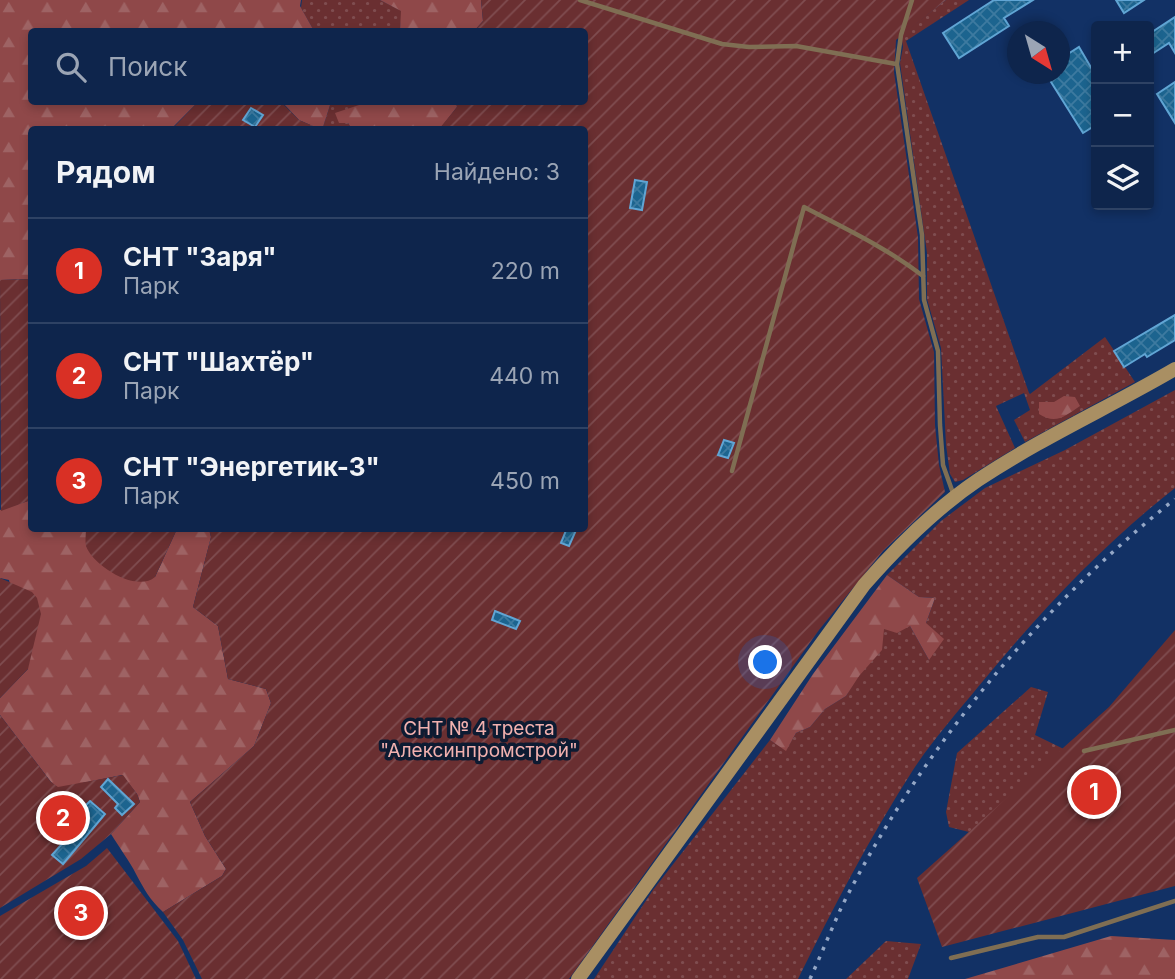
<!DOCTYPE html>
<html lang="ru">
<meta charset="utf-8">
<style>
:root{--surface:#0e254c;--page:#1c3156;--text:#f1f3f6;--muted:#9ba5b5;--line:#2e4264;--accent:#d93025}
body{margin:0;font-family:Inter,sans-serif;background:var(--page);color:var(--text)}
.controls{position:absolute;right:21px;top:21px;display:grid;overflow:hidden;border-radius:7px;box-shadow:0 4px 10px #0003}
.controls button{width:63px;height:63px;display:grid;place-items:center;padding:0;border:0;border-bottom:2px solid var(--line);background:var(--surface);color:var(--text);font:35px sans-serif}
.compass{position:absolute;left:1007px;top:21px;width:63px;height:63px;border-radius:50%;background:var(--surface);box-shadow:0 4px 10px #0003;rotate:143deg}
.you{position:absolute;left:766px;top:663px;width:24px;height:24px;margin:-18px;border:5px solid #fff;border-radius:50%;background:#1a73e8;box-shadow:0 0 0 10px #1a73e833}
.badge{display:grid;place-items:center;width:46px;height:46px;border-radius:50%;background:var(--accent);color:#fff;font-size:23px;font-weight:700}
.pin{position:absolute;translate:-50% -50%;border:4px solid #fff;box-shadow:0 2px 7px #0006}
.list{margin:0;padding:0;list-style:none}
h2{display:flex;justify-content:space-between;align-items:center;height:91px;margin:0;padding:0 28px;font-size:30px}
h2 small{font-size:23px;font-weight:400;color:var(--muted)}
.list li{display:grid;grid-template-columns:46px 1fr auto;gap:21px;align-items:center;box-sizing:border-box;height:105px;padding:0 28px;border-top:2px solid var(--line)}
.list b{display:block;font-size:26px;white-space:nowrap}
.list p{margin:0;font-size:23px;white-space:nowrap;color:var(--muted)}
.list em{font-size:23px;font-style:normal;color:var(--muted)}
.icon{flex:none;width:38px;height:38px;fill:none;stroke:currentColor;stroke-width:2;stroke-linecap:round;stroke-linejoin:round}
.map{position:relative;flex:none;width:1175px;height:979px;overflow:hidden}
.search{position:absolute;background:var(--surface);box-shadow:0 4px 10px #0003;left:28px;top:28px;width:560px;height:77px;display:flex;align-items:center;gap:18px;box-sizing:border-box;padding:0 24px;border-radius:7px;color:var(--muted);font-size:26px}
.panel{position:absolute;background:var(--surface);box-shadow:0 4px 10px #0003;left:28px;top:126px;width:560px;height:406px;border-radius:7px}
.map>svg:first-child{display:block}
.grass{fill:url(#grass-dots)}
.forest{fill:url(#forest-firs)}
.garden{fill:url(#garden-furrows)}
.building{fill:url(#building-cross-hatch);stroke:#60a5d4;stroke-width:2}
.lines{fill:none;stroke-linecap:round;stroke-linejoin:round}
.lane{stroke:#7f6e53;stroke-width:4.5}
.secondary{stroke:#a98f63;stroke-width:14}
.rail{stroke:#94a7c6;stroke-width:3.5;stroke-dasharray:3.5 7;stroke-linecap:butt}
.labels{text-anchor:middle;dominant-baseline:central;stroke-width:7;stroke-linejoin:round;paint-order:stroke}
.park-label{font-size:19px;fill:#f2b1af;stroke:#0d1b32}
</style>
<div class="map">
<svg width="1175" height="979" viewBox="0 0 1175 979">
<defs>
<pattern id="grass-dots" width="8" height="8" patternUnits="userSpaceOnUse" patternTransform="scale(1.75)"><rect width="8" height="8" fill="#6a2f31"/><path d="M2 2h.1M6 6h.1" fill="none" stroke="#7f4d50" stroke-width="1.8" stroke-linecap="round"/></pattern>
<pattern id="forest-firs" width="22" height="20" patternUnits="userSpaceOnUse" patternTransform="scale(1.75)"><rect width="22" height="20" fill="#8f4849"/><path d="M5 1l3.5 6h-7zM16 11l3.5 6h-7z" fill="#9e6364"/></pattern>
<pattern id="garden-furrows" width="10" height="10" patternUnits="userSpaceOnUse" patternTransform="scale(1.75)"><rect width="10" height="10" fill="#6a2f31"/><path d="M-1 1l2-2M0 10L10 0M9 11l2-2" fill="none" stroke="#7f4d50"/></pattern>
<pattern id="building-cross-hatch" width="8" height="8" patternUnits="userSpaceOnUse" patternTransform="scale(1.75)"><rect width="8" height="8" fill="#1c648f"/><path d="M0 0l8 8M0 8l8-8" fill="none" stroke="#3d7aa0"/></pattern>
</defs>
<rect width="100%" height="100%" fill="#123165"/>
<!-- grass -->
<g class="grass">
<path d="M302,0H380L402,11L400,31L367,28V31H314L301,8Z"/>
<path d="M946,0H969L906,41L1029,393L1030,394L1105,337L1135,382L1025,442L1014,420L1030,410L1024,393L996,406L1015,448L963,480L955,482L950,474L946,445L941,348L927,299V253L900,63L903,47L901,35Z"/>
<path d="M331,102H358L359,105L348,123L352,129L322,130Z"/>
<path d="M1175,390V488C1101,546 1038,614 978,687C956,714 932,741 913,770C870,837 833,908 798,979H594L653,890L770,740L786,750L796,733L810,727L825,709L846,696L884,628L910,626L929,660L926,623L935,598L919,597L887,575L941,521L985,488L1065,450Z"/>
<path d="M1031,687L1048,692L1035,735L1072,753L981,835L949,827L946,812L957,753Z"/>
<path d="M886,941L921,944L908,979H846Z"/>
</g>
<!-- forest -->
<g class="forest">
<path d="M0,0H301L300,6L314,31L32,32V102H198L171,129L32,130L31,279L0,280Z"/>
<path d="M380,0H481L483,21L474,31H400L401,11Z"/>
<path d="M282,102H331L322,130L299,120Z"/>
<path d="M358,102H456L457,107L439,130L352,129L348,123H339L335,113L359,105Z"/>
<path d="M1064,396L1075,397L1080,406C1065,416 1056,425 1039,414V402H1054Z"/>
<path d="M31,500L32,528L86,529V546L155,577L177,529H209L211,537L193,607L218,626L228,679L266,689L271,703L254,746L190,802L205,836L226,869L222,876L163,912C150,900 144,889 136,874C130,862 119,847 111,834L140,802L137,794L122,775L58,788L51,782L0,715V698L28,669L9,580L0,578V510Z"/>
<path d="M887,575L919,597L935,598L926,623L944,639L929,660L910,626L897,633L884,629L882,650L859,676L846,696L825,709L810,727L796,733L786,751L770,740L813,674Z"/>
<path d="M1111,936L1175,940V979H965Z"/>
</g>
<!-- garden -->
<g class="garden">
<path d="M481,0H946L896,40L894,72L918,237L919,299L934,352L935,425L939,465L945,492L883,551L819,630L569,979H202L183,940L163,912L222,876L226,869L205,836L190,802L254,746L271,703L266,689L228,679L218,626L193,607L211,537L209,529L584,528V130L439,129L457,107L456,102H584V32L474,31L483,21Z"/>
<path d="M198,102H281L299,120L320,129L171,130Z"/>
<path d="M31,279V500L1,511L0,280Z"/>
<path d="M86,529V528L177,529L155,577C137,593 93,566 86,546C85,541 86,533 86,529Z"/>
<path d="M0,578L32,592L37,598L41,614L28,669L0,698Z"/>
<path d="M1175,630V886L942,947L917,878L1109,707Z"/>
<path d="M0,715L51,782L58,787L123,775L137,794L140,802L111,834L81,859L0,908Z"/>
<path d="M107,848L178,941L196,979H0V916L86,866Z"/>
</g>
<!-- building -->
<g class="building">
<path d="M994,0H1033L1004,18L1009,26L959,58L943,33Z"/>
<path d="M1116,0H1144L1124,13Z"/>
<path d="M1175,17V53L1169,43L1152,54L1149,50V34Z"/>
<path d="M1079,47L1096,76V125L1083,133L1046,74H1060V59Z"/>
<path d="M1175,82V123L1157,94Z"/>
<path d="M251,108L263,115L255,127L243,120Z"/>
<path d="M635,180L647,182L642,210L630,208Z"/>
<path d="M1175,315V340L1147,357L1145,354L1124,367L1114,351Z"/>
<path d="M724,440L734,443L728,458L718,455Z"/>
<path d="M567,528H577L569,546L561,543Z"/>
<path d="M495,611L520,621L516,629L492,620Z"/>
<path d="M108,779L134,804L122,815L115,808L118,804L101,787Z"/>
<path d="M90,801L105,814L63,864L52,855L84,820L77,814Z"/>
</g>
<g class="lines">
<!-- lane -->
<g class="lane">
<path d="M580,0L722,44L749,47L796,46L896,64"/>
<path d="M912,0L901,35L897,64L922,235L924,300L938,351L940,425L943,465L953,493"/>
<path d="M732,471L804,207C844,228 887,248 923,276"/>
<path d="M1084,751L1175,730"/>
<path d="M951,958L1038,937H1064L1175,901"/>
</g>
<!-- secondary -->
<path class="secondary" d="M578,979L864,585C898,546 935,509 978,480C1041,438 1110,407 1175,369"/>
<!-- rail -->
<path class="rail" d="M810,979C821,955 831,930 842,906C921,750 1038,608 1175,499"/>
</g>
<g class="labels">
<!-- park labels -->
<g class="park-label">
<text x="479" y="728">СНТ № 4 треста<tspan x="479" dy="22">"Алексинпромстрой"</tspan></text>
</g>
</g>
</svg>
<div class="controls">
<button>+</button>
<button>−</button>
<button><svg class="icon" aria-label="layers" viewBox="0 0 24 24"><path d="M12 4l9 5-9 5-9-5zM3 14l9 5 9-5"/></svg></button>
</div>
<svg class="compass" viewBox="-18 -18 36 36"><path d="M0-13l5 13h-10z" fill="#e53935"/><path d="M0 13l5-13h-10z" fill="#9ba5b5"/></svg>
<div class="you"></div>
<div class="pin badge" style="left:1094px;top:792px">1</div>
<div class="pin badge" style="left:63px;top:818px">2</div>
<div class="pin badge" style="left:81px;top:913px">3</div>
<div class="search"><svg class="icon" aria-label="search" viewBox="0 0 24 24"><circle cx="10" cy="10" r="6"/><path d="M15 15l6 6"/></svg>Поиск</div>
<section class="panel">
<h2>Рядом<small>Найдено: 3</small></h2>
<ul class="list">
<li><span class="badge">1</span><div><b>СНТ &quot;Заря&quot;</b><p>Парк</p></div><em>220 m</em></li>
<li><span class="badge">2</span><div><b>СНТ &quot;Шахтёр&quot;</b><p>Парк</p></div><em>440 m</em></li>
<li><span class="badge">3</span><div><b>СНТ &quot;Энергетик-3&quot;</b><p>Парк</p></div><em>450 m</em></li>
</ul>
</section>
</div>
